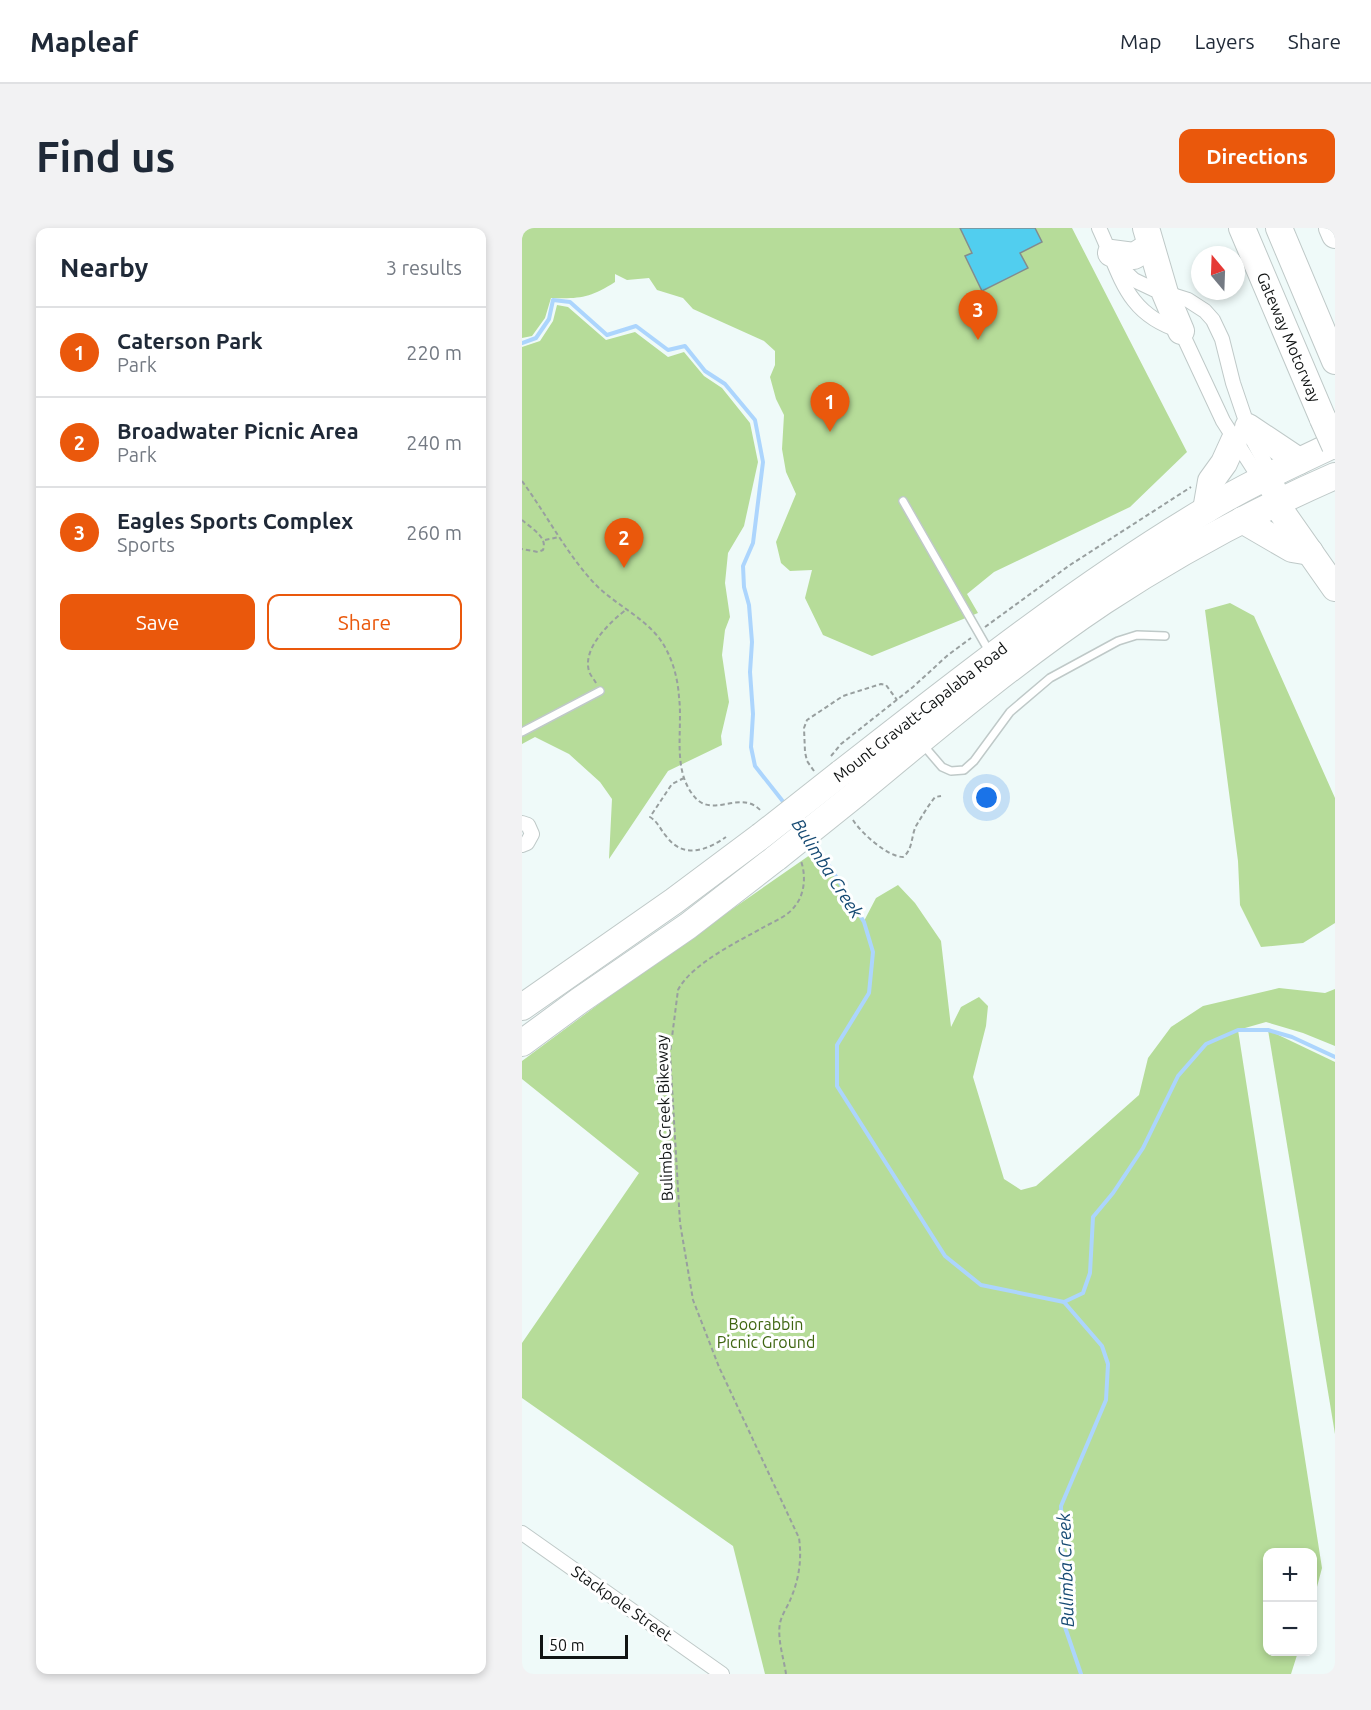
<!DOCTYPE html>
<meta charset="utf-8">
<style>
:root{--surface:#fff;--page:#f2f2f3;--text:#1f2937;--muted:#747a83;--line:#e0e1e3;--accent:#ea580c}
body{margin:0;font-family:Ubuntu,sans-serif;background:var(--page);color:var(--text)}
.controls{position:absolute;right:18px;bottom:18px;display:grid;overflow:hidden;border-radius:12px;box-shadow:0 3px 9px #0003}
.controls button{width:54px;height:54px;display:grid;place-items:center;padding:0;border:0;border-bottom:2px solid var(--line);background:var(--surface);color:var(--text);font:30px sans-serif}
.compass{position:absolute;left:669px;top:18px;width:54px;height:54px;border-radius:50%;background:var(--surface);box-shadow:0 3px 9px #0003;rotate:341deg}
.scale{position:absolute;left:18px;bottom:15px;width:88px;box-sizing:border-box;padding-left:6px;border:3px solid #111414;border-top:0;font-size:16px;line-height:21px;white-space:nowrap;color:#111414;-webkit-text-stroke:4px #fff;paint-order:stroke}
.you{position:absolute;left:465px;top:570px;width:21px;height:21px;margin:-15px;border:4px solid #fff;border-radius:50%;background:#1a73e8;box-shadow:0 0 0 9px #1a73e833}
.badge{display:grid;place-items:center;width:39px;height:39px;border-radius:50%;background:var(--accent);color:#fff;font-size:20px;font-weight:700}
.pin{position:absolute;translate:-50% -50px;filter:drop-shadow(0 2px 3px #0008)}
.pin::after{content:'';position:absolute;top:32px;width:21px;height:18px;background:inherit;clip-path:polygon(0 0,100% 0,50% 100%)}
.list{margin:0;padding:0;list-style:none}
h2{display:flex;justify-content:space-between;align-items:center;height:78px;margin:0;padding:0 24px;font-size:26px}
h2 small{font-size:20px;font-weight:400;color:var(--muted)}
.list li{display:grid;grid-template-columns:39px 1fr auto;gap:18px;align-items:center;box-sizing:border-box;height:90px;padding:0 24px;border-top:2px solid var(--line)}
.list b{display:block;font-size:22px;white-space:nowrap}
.list p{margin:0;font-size:20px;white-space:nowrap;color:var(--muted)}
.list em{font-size:20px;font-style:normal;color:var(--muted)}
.actions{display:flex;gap:12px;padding:18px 24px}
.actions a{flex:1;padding:14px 0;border:2px solid var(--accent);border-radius:12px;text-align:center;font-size:21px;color:var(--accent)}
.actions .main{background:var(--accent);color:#fff}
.map{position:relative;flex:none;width:813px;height:1446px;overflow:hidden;border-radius:12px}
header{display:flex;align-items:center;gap:36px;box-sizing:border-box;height:84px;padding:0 30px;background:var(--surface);border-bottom:2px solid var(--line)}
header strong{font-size:28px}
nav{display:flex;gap:33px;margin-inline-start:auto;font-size:21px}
.intro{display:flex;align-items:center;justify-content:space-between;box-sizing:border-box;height:144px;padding:0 36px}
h1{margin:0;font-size:42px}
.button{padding:15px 27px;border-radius:12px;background:var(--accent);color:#fff;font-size:21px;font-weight:700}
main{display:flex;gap:36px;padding:0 36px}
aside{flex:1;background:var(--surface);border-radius:12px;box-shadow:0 3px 9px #0003}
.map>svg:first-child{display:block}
.green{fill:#b6dc99}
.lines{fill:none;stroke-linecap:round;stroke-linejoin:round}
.stream{stroke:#acd5fd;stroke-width:4}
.building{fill:#51ceef;stroke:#838c8e;stroke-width:1.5}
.lane-casing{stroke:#bfc9c8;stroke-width:10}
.street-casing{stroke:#bfc9c8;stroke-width:16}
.highway-casing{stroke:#bfc9c8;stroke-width:28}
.path{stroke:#989f9f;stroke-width:2;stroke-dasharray:4.5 3;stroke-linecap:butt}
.lane{stroke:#fff;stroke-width:7}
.street{stroke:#fff;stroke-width:14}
.highway{stroke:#fff;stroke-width:26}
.highway-bridge-casing{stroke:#bfc9c8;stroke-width:28;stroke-linecap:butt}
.highway-bridge{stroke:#fff;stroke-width:26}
.labels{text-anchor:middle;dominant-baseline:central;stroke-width:6;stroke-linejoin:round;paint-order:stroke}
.street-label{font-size:16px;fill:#111414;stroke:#fff}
.park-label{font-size:16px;fill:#3e6510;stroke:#fff}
.water-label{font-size:18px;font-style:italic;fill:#164a73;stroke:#fff}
</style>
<header>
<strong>Mapleaf</strong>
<nav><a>Map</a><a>Layers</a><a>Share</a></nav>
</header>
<div class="intro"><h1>Find us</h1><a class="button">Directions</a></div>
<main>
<aside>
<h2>Nearby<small>3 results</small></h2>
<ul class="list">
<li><span class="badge">1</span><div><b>Caterson Park</b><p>Park</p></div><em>220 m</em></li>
<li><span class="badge">2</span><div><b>Broadwater Picnic Area</b><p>Park</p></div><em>240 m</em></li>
<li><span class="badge">3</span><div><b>Eagles Sports Complex</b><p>Sports</p></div><em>260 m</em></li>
</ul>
<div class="actions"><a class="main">Save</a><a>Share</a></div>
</aside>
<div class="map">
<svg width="813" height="1446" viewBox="0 0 813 1446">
<rect width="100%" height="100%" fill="#effaf9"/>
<!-- green -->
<g class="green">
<path d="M0,0H550L665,224L608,279L472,344L445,366L456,385L350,428L301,407L283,370L290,342L268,343L259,335L254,314L274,266L264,244L260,221L262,187L254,171L248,149L253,137V123L242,113L171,81L161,70L135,62L127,50L105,52L93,46V54C68,70 57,71 29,70L23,90L10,108L0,110Z"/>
<path d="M35,77L46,79L84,112L113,104L146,129L162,124L182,148L200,160L228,195L236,234L222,298L206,325L203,355L208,389L203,402L200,427L207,474L199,508L200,517L146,543L87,631L90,571L78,554L47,526L13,509L0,516V119L18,113L31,93Z"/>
<path d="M708,375L732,388L813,570V695L781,715L739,719L718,677L716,633L683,382Z"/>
<path d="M298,620L342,693L354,670L376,657L393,675L419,713L429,799L439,779L457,769L466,778L464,798L451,849L482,951L499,962L514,958L617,867L626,830L649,799L681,778L757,760L803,765L813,761V818L781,805L744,794L716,802L800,1340L791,1374L790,1324H746V1424H776L769,1446H243L211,1318L0,1170V1115L117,945L0,851V833L124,741Z"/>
<path d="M746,802L813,834V1206Z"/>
</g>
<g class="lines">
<!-- stream -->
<g class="stream">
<path d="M0,115L14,110L27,91L31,72L48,74L85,107L114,98L146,122L163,118L183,143L203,156L233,192L241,234L231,315L221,338L222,359L227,377L230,414L228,444L231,486L229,519L233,538L263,576"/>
<path d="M292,613L342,694L351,724L347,765L315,817V858L423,1028L459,1057L542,1074L580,1118L586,1136L584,1172L539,1278L543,1399L559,1446"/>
<path d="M542,1074L561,1065L568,1045L571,989L591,965L621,920L656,848L684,816L716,802H746L770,809L813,829"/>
</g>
</g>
<!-- building -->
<path class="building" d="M438,0H513L520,14L498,25L506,40L460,63L443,28L450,25Z"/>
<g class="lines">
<!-- lane casing -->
<g class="lane-casing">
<g id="lane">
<path d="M381,273L467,423"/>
<path d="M0,504L78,463"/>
<path d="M402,518L420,539L429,543L442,542L452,533L488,484L528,450L596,413L615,407L643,408"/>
</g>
</g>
<!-- street casing -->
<g class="street-casing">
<g id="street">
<path d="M577,0C599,47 603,86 659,103L701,193L754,276"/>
<path d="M594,35L612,52L631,61L666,72L683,83L691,92L700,111L711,155L730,211L763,271"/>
<path d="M0,595L6,597L10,606L5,615L0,617"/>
<path d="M0,1305L200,1446"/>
</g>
</g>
<!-- highway casing -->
<g class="highway-casing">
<g id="highway">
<path d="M624,0L643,65L659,103"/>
<path d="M720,0L801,191"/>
<path d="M757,0L813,133"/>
<path d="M810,0L813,7"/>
<path d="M589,25L612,28L628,18"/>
<path d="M726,199L777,233"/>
<path d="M754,276L813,360"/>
<path d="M684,282L689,253L702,235L712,213"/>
<path d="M720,292L770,321L788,324"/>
<path d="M319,545C437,453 555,359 684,282C725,257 769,237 813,216"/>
<path d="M335,565C415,499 495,431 582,373C655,325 733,283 813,248"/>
<path d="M0,779L152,673L239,608"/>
<path d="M0,815L57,773L166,698L254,630"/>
</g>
</g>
<!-- path -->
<g class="path">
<path d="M0,253C25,287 45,327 74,357C97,380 129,392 144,421C152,436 156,453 157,469C161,501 150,540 171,567C190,593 219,559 240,584"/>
<path d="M0,292C9,300 26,309 21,322L16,324L0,321"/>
<path d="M23,312L37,309"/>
<path d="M463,399L548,337L669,259"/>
<path d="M74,455C72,451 68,447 67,443C60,420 89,393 105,381"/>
<path d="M309,528L319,516L391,459L426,427L449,410"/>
<path d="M292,543L285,533L283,524L282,500L285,492L321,468L359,456L364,457L375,472"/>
<path d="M162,550L150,556L128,589C136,594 138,601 144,608C161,631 184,623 204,609"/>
<path d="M331,592C339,605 366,629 381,629C391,622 389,608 394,598C400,588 406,578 413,569L419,568"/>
<path d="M264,1446C262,1431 255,1411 258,1395C260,1386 266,1378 269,1370C277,1351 280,1331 277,1310L197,1139L171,1072L158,995L148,825L156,762C169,736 217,713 242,699C253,693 266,688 273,678C283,666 284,647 279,633"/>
</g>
<!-- lane -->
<use href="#lane" class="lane"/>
<!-- street -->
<use href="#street" class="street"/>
<!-- highway -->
<use href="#highway" class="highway"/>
<!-- highway-bridge casing -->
<g class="highway-bridge-casing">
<g id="highway-bridge">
<path d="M801,191L813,218"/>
<path d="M239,608L319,545"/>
<path d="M254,630L335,565"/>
</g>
</g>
<!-- highway-bridge -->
<use href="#highway-bridge" class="highway-bridge"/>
</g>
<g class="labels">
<!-- street labels -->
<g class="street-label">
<text transform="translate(767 109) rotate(67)">Gateway Motorway</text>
<text transform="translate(398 484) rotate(-38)">Mount Gravatt-Capalaba Road</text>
<text transform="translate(142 890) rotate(-92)">Bulimba Creek Bikeway</text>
<text transform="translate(100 1375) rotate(35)">Stackpole Street</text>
</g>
<!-- park labels -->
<g class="park-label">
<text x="244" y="1096">Boorabbin<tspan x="244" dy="18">Picnic Ground</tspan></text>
</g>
<!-- water labels -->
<g class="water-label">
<text transform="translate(306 640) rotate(57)">Bulimba Creek</text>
<text transform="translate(543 1342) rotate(-92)">Bulimba Creek</text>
</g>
</g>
</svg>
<div class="controls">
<button>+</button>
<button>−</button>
</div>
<svg class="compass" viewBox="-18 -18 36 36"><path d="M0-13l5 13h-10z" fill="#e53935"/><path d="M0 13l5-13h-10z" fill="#747a83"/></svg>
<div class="scale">50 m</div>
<div class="you"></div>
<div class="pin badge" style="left:308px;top:204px">1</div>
<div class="pin badge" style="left:102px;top:340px">2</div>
<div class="pin badge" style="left:456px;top:112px">3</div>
</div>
</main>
